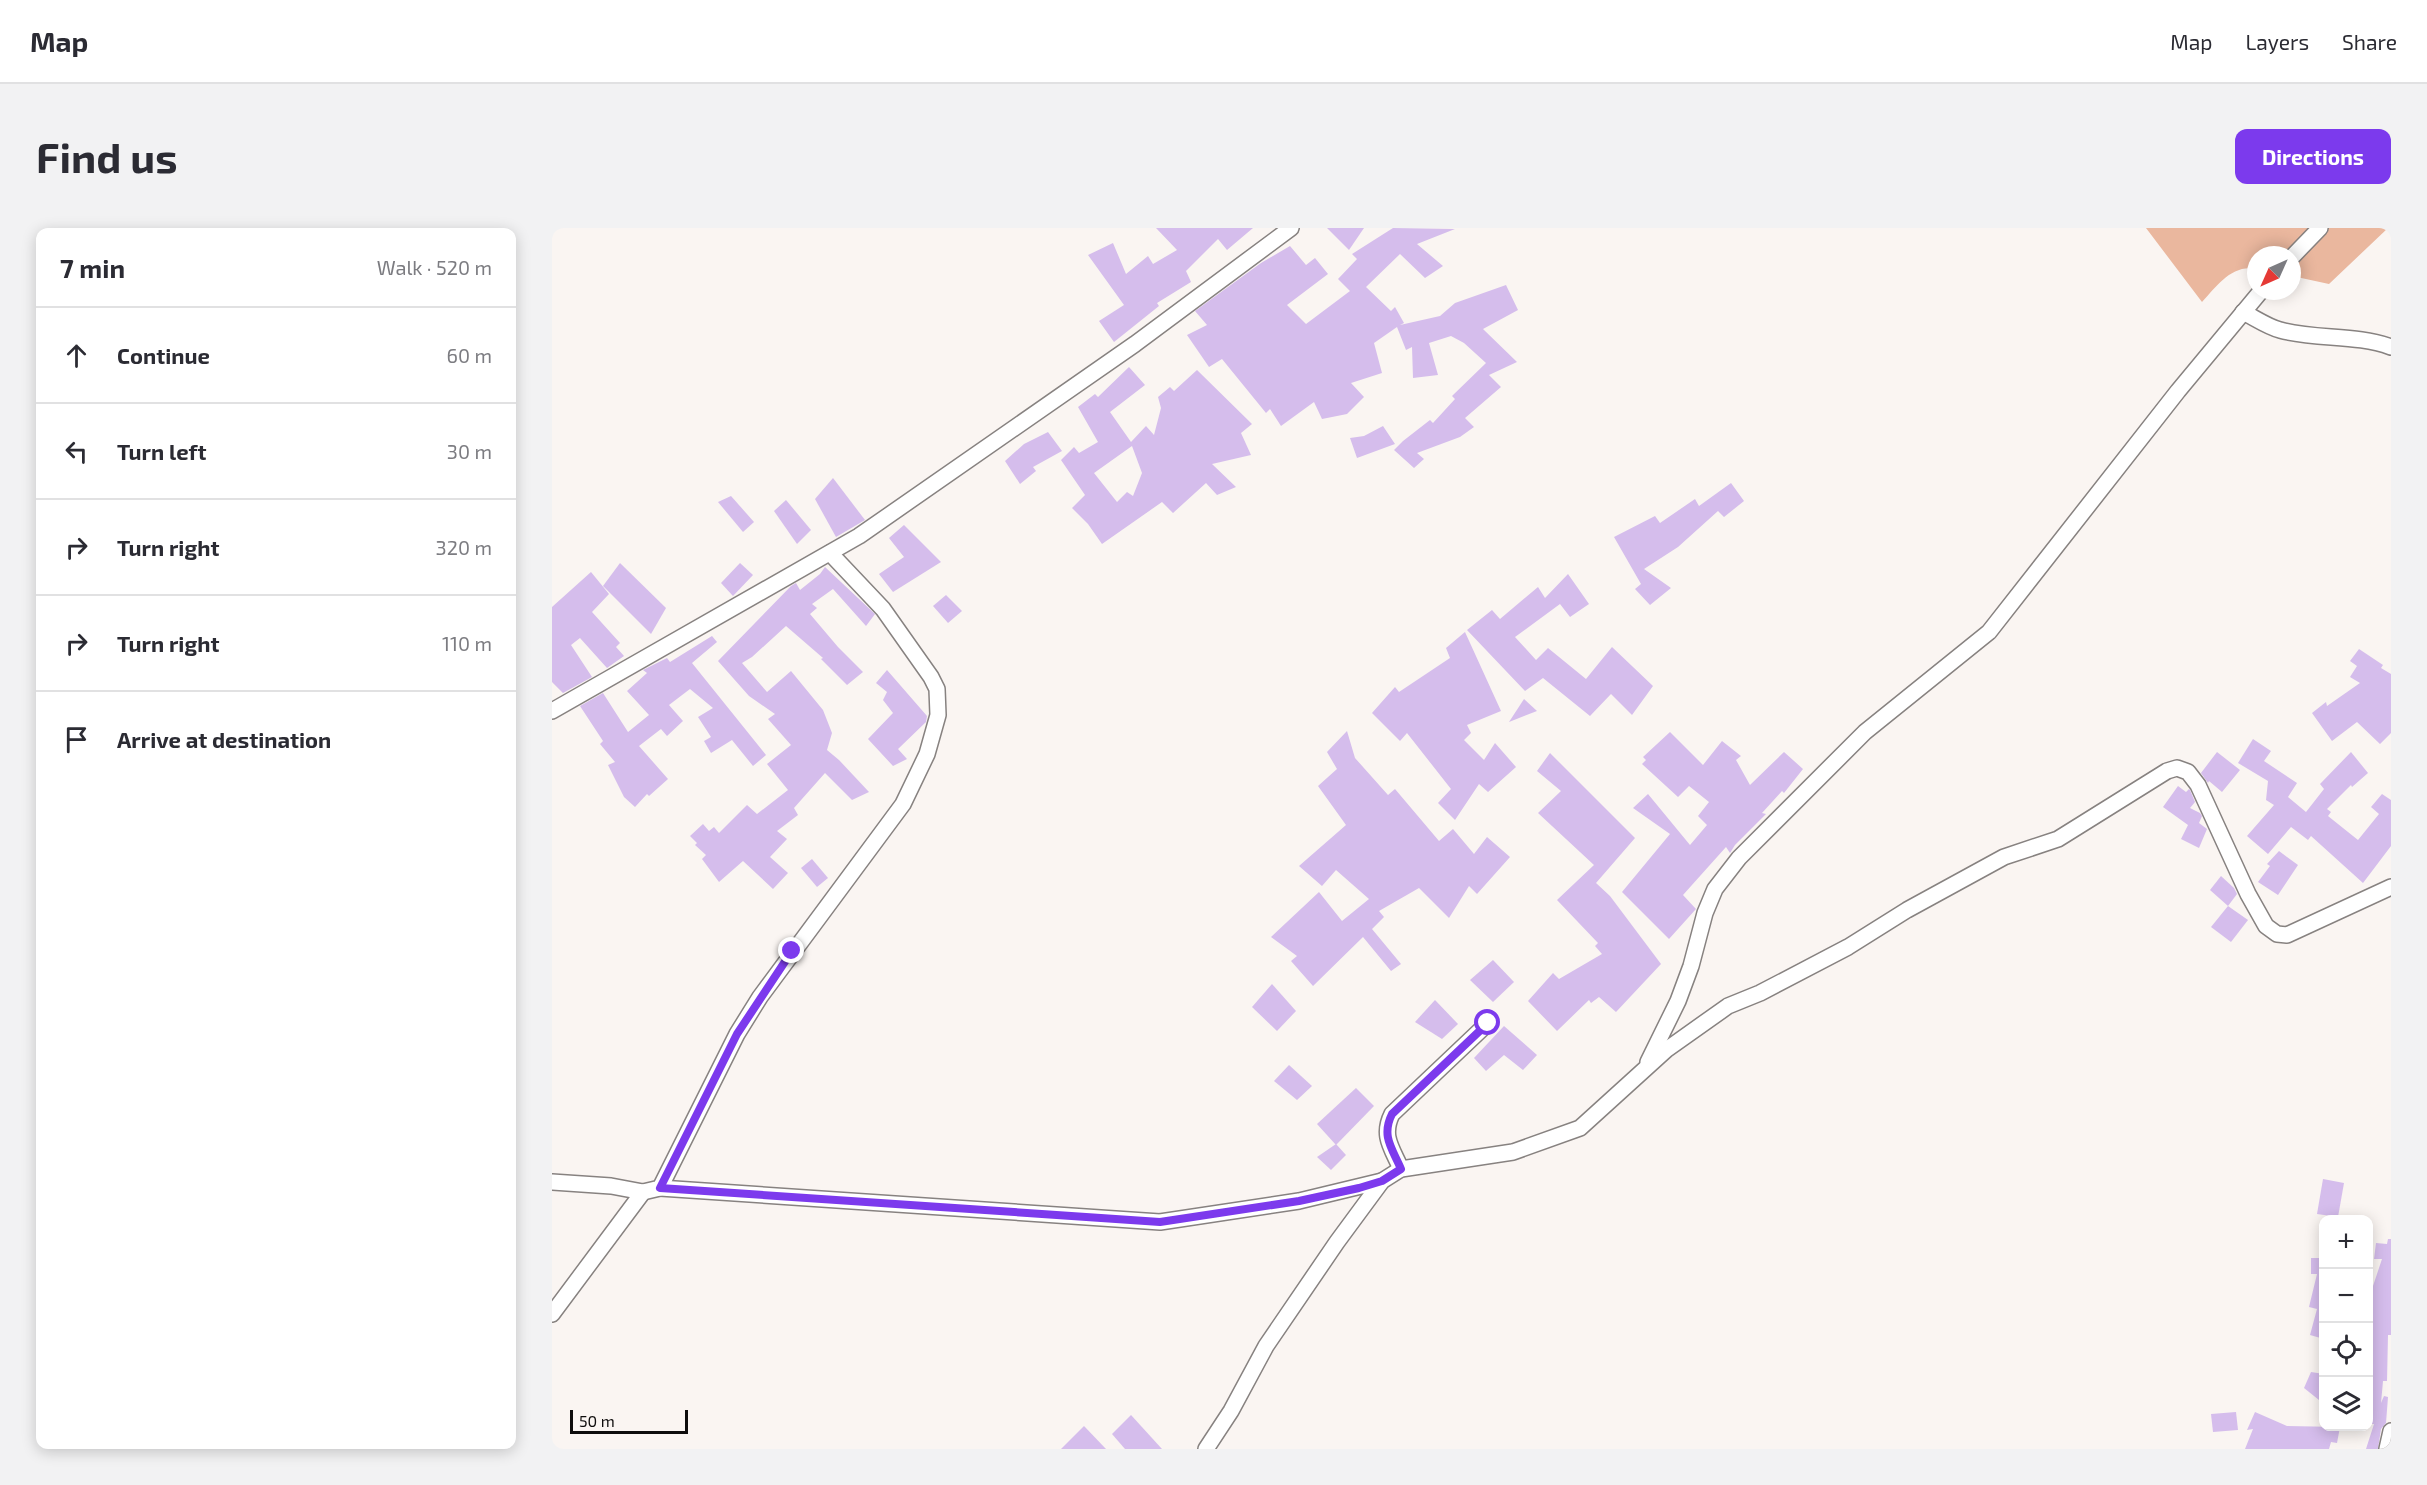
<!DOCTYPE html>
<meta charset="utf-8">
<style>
:root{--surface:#fff;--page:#f2f2f3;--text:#2b2b33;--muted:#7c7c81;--line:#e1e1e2;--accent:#7c3aed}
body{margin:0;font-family:"Exo 2",sans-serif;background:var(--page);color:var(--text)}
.controls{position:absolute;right:18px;bottom:18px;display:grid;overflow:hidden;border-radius:12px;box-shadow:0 3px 15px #0003}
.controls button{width:54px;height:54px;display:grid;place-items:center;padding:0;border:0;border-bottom:2px solid var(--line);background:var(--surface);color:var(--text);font:30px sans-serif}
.compass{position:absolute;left:1695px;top:18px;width:54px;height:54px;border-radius:50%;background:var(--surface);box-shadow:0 3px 15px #0003;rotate:225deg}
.scale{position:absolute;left:18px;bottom:15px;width:118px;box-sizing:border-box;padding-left:6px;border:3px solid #0e0c0c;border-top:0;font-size:16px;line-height:21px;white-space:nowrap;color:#0e0c0c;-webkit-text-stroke:4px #faf5f2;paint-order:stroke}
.stop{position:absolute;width:18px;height:18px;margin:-14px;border:4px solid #7c3aed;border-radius:50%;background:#fff}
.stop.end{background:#7c3aed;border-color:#fff;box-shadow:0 2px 6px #0008}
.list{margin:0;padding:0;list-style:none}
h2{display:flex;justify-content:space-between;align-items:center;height:78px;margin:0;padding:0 24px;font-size:26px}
h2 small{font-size:20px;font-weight:400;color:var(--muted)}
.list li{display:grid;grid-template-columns:39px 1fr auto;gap:18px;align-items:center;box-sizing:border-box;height:96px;padding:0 24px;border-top:2px solid var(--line)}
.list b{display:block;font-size:22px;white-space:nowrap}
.list em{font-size:20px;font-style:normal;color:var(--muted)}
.icon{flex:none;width:33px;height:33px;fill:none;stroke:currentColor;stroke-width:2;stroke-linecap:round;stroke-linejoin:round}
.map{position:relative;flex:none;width:1839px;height:1221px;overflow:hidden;border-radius:12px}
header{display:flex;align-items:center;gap:36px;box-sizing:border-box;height:84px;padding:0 30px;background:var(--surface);border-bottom:2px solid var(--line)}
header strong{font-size:28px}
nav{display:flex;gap:33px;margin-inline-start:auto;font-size:21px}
.intro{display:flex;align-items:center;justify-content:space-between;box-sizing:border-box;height:144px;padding:0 36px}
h1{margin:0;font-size:42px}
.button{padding:15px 27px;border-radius:12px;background:var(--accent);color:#fff;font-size:21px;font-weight:700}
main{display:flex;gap:36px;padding:0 36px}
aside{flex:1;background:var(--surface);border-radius:12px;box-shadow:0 3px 15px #0003}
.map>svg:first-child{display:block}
.forest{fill:#eab79e}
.building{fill:#d5bdec;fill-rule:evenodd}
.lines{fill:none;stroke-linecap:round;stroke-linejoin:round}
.minor-casing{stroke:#878280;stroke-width:18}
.minor{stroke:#fff;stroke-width:15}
.route{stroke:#7c3aed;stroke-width:8}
</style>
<header>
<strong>Map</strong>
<nav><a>Map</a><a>Layers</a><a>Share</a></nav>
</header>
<div class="intro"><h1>Find us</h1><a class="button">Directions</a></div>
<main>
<aside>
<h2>7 min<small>Walk · 520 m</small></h2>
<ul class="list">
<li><svg class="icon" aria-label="ahead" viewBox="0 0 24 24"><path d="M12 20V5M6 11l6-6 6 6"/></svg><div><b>Continue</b></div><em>60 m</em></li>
<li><svg class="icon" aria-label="left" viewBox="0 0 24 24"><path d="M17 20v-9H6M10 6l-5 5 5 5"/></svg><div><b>Turn left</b></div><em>30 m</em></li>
<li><svg class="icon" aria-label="right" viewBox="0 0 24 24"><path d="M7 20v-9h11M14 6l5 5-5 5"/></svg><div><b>Turn right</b></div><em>320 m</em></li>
<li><svg class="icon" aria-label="right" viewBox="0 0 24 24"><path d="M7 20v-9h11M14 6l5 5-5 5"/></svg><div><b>Turn right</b></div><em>110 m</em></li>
<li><svg class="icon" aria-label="arrive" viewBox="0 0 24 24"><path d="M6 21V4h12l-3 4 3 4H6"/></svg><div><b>Arrive at destination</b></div></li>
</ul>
</aside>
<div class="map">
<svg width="1839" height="1221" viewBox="0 0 1839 1221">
<rect width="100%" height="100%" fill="#faf5f2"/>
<!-- forest -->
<path class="forest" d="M1594,0H1836L1777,56L1740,48V27H1704V41C1680,36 1665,58 1650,74Z"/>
<!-- building -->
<g class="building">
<path d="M604,0H701L675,22L666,11L634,43L639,54L605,75L607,78L562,114L547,93L572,77L536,27L561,15L574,46L596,28L601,36L625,22Z"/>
<path d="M775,0H812L797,22Z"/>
<path d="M841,0L903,1L865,16L891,38L873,50L848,26L814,59L839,83L843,79L852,95L848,97L888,88L903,75L954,57L966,82L931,101L965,134L937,147L949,159L913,190L922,199L908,209L865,225L872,231L862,240L842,222L851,213L878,192L881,195L903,171L900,168L934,135L912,115L899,108L877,115L886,147L861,150L860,119L854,122L845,99L822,115L830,145L799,155L812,169L795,186L770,191L762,174L729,198L718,181L714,185L670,131L657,139L635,107L655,97L643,83L709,35L738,18L754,37L763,30L776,46L735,77L754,96L798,63L786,51L805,31L800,26Z"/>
<path d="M577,139L593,157L558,184L579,214L594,198L602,207L609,180L606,169L618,159L622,163L645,142L700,196L689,205L699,227L660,236L684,259L665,267L654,255L621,285L610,274L550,316L536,296L520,280L533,267L509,232L522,219L527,225L546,214L526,179L543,166L546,169ZM580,218L590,245L581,268L575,264L565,274L542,245Z"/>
<path d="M831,198L843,216L805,230L798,210L812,208Z"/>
<path d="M496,204L510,223L481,239L484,243L468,256L453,233L472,216Z"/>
<path d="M281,250L313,292L284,309L263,271Z"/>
<path d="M1179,255L1192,273L1172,289L1166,283L1126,319L1092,341L1119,360L1098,377L1083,361L1089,356L1062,309L1103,288L1108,295L1143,271L1147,278Z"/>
<path d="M179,268L202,294L191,304L166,274Z"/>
<path d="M234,272L259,302L245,316L222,283Z"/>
<path d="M352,297L389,334L341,364L327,346L352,329L337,310Z"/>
<path d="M68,335L114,380L99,406L51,358Z"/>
<path d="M188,335L201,347L181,368L169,355Z"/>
<path d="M273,339L323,386L314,398L281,361L260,376L265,380L258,386L286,419L311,444L295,457L269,431L271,430L234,398L200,429L190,435L215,464L239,443L271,482L280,505L275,522L287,532L317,564L300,572L273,545L242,580L246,587L225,603L235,611L218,629L236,645L221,661L191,633L167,654L150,631L154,627L143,617L145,615L138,608L151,596L157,603L162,599L167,605L195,577L205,586L236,562L215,536L239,517L216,491L223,486L197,468L166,433L239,358L244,355L248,362L268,346Z"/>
<path d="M39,344L57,366L40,384L68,415L64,419L72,428L55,440L28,410L19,417L40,449L11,465L0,454V379Z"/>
<path d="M1016,346L1037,376L1018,389L1008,376L963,409L984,432L996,420L1034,451L1060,419L1101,458L1080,487L1059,466L1038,488L991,450L973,463L915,402L940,382L948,391L986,359L993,370Z"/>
<path d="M394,367L410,383L396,395L381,378Z"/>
<path d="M913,404L949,483L915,497L919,505L912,512L932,532L943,515L964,539L936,564L927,556L903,592L886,575L899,561L855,505L848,513L820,485L843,459L847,464L898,430L894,420Z"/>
<path d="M160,408L165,414L140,435L214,527L201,538L180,512L159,525L152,513L159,509L146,489L161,480L138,461L117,477L131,493L115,508L109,501L87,518L116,551L97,568L95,566L83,579L72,569L56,537L63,534L48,516L51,513L28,478L51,465L76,504L97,487L75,463L95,445L91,442L115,430L118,434Z"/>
<path d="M1807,421L1831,437L1829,440L1839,446V505L1828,516L1805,494L1780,513L1760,485L1774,474L1775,478L1808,455L1798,449L1805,438L1798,433Z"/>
<path d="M335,442L375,488L374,494L346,521L355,531L341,538L316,511L341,485L331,472L335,464L324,455Z"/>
<path d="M972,471L985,483L957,494Z"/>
<path d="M795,503L803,530L836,567L843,561L887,613L901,601L922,626L935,609L958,629L925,666L917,658L897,690L867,660L827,683L832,689L820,701L849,736L839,743L811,709L761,758L739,733L745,728L719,709L767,664L790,693L817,671L784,642L770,658L747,638L794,597L766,558L785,541L775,524Z"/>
<path d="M1118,504L1151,537L1170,513L1189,528L1184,532L1198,557L1232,524L1251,541L1232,565L1230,563L1210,585L1214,586L1183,617L1178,625L1174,619L1131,667L1144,681L1117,711L1070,664L1118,606L1081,580L1096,566L1138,617L1155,597L1146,588L1157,574L1137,558L1126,569L1090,536L1094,532L1091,529Z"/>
<path d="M1701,511L1719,523L1712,533L1745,555L1736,569L1754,584L1772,561L1768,556L1799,524L1816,545L1800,559L1799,557L1775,581L1779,584L1776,588L1806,612L1827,586L1819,579L1830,566L1839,572V618L1811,655L1759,608L1756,612L1739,599L1716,626L1695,608L1722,577L1714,572L1716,553L1686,535Z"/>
<path d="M1665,524L1688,542L1670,564L1657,553L1656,555L1649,545Z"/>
<path d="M998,525L1083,610L1044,655L1058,668L1109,736L1064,784L1047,769L1039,775L1037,772L1005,803L976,773L1001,745L1007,751L1050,726L1043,718L1046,715L1005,672L1042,637L986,585L1009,563L985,543Z"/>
<path d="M1626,558L1634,564L1637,561L1638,562L1643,574L1638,580L1648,585L1650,588L1647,595L1655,601L1647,620L1629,611L1636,597L1611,579Z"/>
<path d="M1727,623L1746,637L1726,667L1706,654L1718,638L1715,636Z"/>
<path d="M260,631L276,650L265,659L249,640Z"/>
<path d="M1669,648L1682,660L1685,666L1676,678L1658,662Z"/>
<path d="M1676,678L1696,692L1679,714L1659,699Z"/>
<path d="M941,732L962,754L941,774L918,752Z"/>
<path d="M720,756L744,783L725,803L700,779Z"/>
<path d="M883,772L906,796L890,811L863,794Z"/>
<path d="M952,798L985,827L971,842L952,827L934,843L922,830Z"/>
<path d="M737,837L760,858L745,872L722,853Z"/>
<path d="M804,860L822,878L784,917L765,896Z"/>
<path d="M784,916L794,927L779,942L765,929Z"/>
<path d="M1771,951L1792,955L1786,989L1765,986Z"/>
<path d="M1836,1011H1839V1107H1836L1835,1153H1831L1829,1175L1832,1168L1836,1169L1834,1195L1829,1201L1826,1221H1814L1822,1196H1816V1058H1821L1830,1031H1822L1824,1015L1835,1016Z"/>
<path d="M1759,1030H1772V1111L1758,1107L1765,1081L1757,1079L1765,1046H1759Z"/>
<path d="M1759,1144L1772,1146V1176L1752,1160Z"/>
<path d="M1684,1184L1686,1202L1661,1204L1659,1186Z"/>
<path d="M1703,1184L1735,1198L1788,1199L1785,1215L1779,1214L1777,1221H1693L1701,1201L1695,1202Z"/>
<path d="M579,1187L610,1221H573L560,1206Z"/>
<path d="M532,1198L554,1221H509Z"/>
</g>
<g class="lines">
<!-- minor casing -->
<g class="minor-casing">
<g id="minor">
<path d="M1740,29L1768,0"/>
<path d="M1691,84C1703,90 1716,99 1728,102C1764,112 1804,106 1839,119"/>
<path d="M0,483L307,308L583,116L739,0"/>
<path d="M1096,834L1126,773L1139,738L1153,685L1163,661L1187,630L1313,504L1437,404L1626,163L1709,63"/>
<path d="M849,941C840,920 829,908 840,886L936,795"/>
<path d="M0,954L59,958L91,964L108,960L185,806L208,769L351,576L375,526L386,487L385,461L379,449L331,381L278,325"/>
<path d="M108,960L608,994L747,973L830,953"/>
<path d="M0,1086L91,964"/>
<path d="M654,1221L679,1183L714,1118L785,1014L830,953L849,941L961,924L1028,900L1114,822L1176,778L1208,765L1296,719L1355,682L1452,629L1506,611L1615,543L1625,540L1636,544L1646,557L1696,666L1714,698L1725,706L1735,707L1839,659"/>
<path d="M1835,1221L1839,1203"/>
</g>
</g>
<!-- minor -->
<use href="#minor" class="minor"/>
</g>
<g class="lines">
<!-- route -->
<path class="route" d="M240,723L185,806L108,960L608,994L747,973L807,960L830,953L849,941C840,920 829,908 840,886L936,795"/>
</g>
</svg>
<div class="controls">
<button>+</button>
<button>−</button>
<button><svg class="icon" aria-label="locate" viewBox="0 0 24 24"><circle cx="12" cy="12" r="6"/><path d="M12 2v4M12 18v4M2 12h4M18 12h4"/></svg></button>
<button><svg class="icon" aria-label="layers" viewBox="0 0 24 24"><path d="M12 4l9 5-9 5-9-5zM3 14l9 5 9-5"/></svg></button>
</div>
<svg class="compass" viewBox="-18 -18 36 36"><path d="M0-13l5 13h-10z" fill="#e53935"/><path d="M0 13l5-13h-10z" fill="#7c7c81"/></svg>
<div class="scale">50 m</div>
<div class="stop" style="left:936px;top:795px"></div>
<div class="stop end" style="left:240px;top:723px"></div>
</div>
</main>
